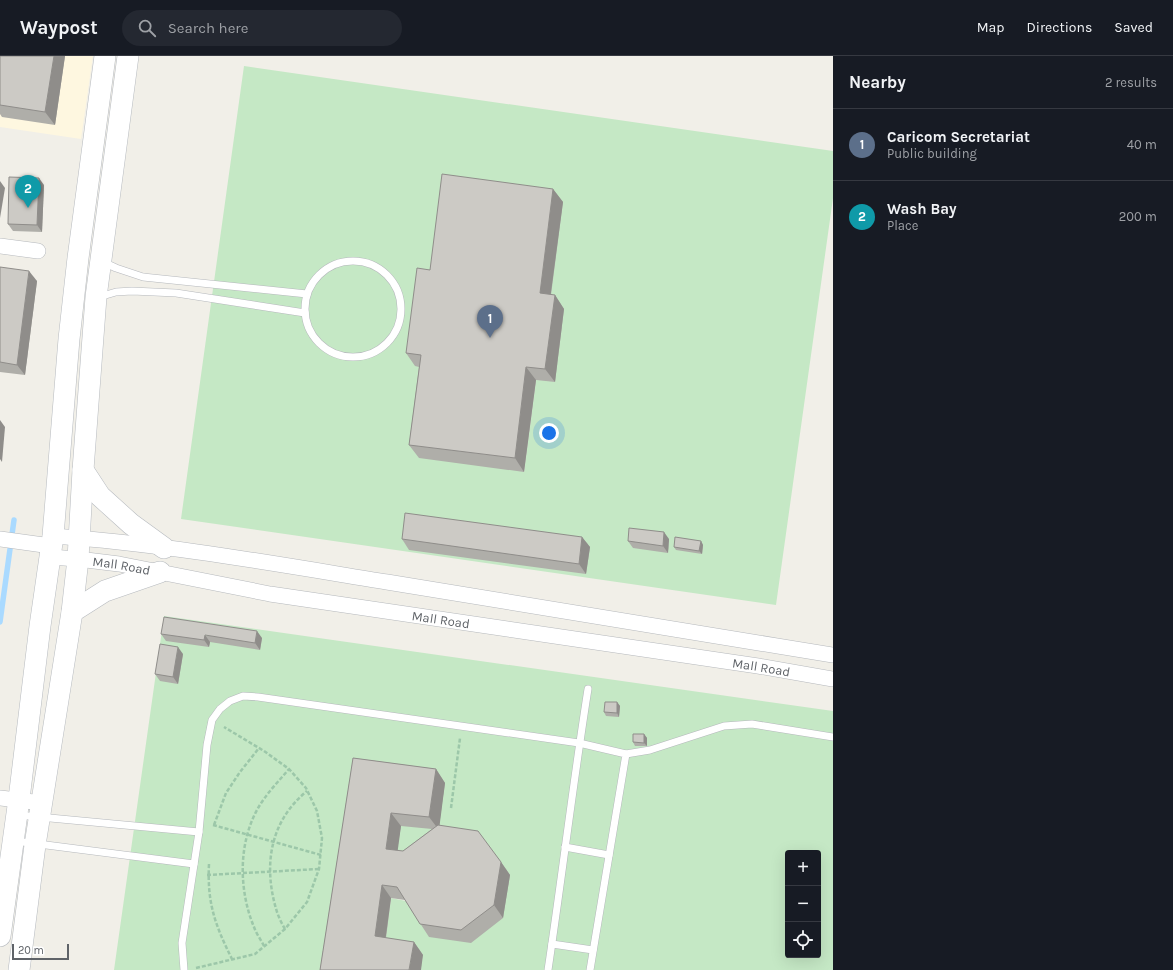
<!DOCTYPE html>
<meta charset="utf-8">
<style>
:root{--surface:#171b24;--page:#242831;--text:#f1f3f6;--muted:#9ea1a6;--line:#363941;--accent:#2563eb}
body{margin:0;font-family:Karla,sans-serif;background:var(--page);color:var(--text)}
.controls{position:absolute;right:12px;bottom:12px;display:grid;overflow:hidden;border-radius:4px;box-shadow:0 4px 16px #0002}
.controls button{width:36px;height:36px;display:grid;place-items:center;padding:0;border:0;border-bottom:1px solid var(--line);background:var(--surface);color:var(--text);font:20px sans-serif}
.scale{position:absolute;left:12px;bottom:10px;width:57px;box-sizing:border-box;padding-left:4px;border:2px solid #5f6368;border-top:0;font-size:11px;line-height:14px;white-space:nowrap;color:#5f6368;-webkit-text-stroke:3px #fff;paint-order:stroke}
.you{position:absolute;left:549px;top:377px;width:14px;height:14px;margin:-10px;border:3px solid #fff;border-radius:50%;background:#1a73e8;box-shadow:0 0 0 6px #1a73e833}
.badge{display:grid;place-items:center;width:26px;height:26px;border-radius:50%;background:var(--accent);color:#fff;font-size:13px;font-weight:700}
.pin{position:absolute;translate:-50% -33px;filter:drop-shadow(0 1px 2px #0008)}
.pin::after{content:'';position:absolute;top:21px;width:14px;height:12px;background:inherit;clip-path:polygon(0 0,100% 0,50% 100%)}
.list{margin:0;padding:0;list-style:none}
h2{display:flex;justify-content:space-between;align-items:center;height:52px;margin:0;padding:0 16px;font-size:17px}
h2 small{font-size:13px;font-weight:400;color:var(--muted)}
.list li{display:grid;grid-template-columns:26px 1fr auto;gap:12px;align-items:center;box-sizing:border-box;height:72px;padding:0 16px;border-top:1px solid var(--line)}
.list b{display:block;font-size:15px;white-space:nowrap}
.list p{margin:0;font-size:13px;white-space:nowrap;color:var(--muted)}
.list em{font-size:13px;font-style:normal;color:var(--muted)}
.icon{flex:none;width:22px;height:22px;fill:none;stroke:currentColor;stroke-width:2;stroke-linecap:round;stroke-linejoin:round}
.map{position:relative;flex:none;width:833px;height:914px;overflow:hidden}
header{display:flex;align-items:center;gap:24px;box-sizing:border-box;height:56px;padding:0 20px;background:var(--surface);border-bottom:1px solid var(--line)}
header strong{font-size:19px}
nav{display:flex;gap:22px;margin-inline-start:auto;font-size:14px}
.search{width:280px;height:36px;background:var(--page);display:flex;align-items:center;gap:10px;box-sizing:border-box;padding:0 14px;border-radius:22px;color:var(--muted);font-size:15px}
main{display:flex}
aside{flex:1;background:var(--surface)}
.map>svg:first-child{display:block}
.commercial{fill:#fef7e0}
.green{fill:#c5e8c5;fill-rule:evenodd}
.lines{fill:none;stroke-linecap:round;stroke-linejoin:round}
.stream{stroke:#aadaff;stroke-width:5.5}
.lane-casing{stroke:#b5b8bc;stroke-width:8}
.street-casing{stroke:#b5b8bc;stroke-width:16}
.secondary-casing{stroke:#b6babf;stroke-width:22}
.path{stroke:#9cc7a9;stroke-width:2.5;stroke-dasharray:4 2;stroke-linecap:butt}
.lane{stroke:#fff;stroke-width:7}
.street{stroke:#fff;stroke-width:15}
.secondary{stroke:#fff;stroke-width:21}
.wall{fill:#afaea9;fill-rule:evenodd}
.shaded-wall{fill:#8f8d8a}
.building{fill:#cccac5;stroke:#8f8d8a}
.labels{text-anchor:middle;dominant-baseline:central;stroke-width:3;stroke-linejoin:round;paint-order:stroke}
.street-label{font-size:13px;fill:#5f6368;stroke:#fff}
</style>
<header>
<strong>Waypost</strong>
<div class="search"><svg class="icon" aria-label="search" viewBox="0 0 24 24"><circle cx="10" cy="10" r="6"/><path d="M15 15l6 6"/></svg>Search here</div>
<nav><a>Map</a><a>Directions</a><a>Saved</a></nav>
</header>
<main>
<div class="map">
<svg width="833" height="914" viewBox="0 0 833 914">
<rect width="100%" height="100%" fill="#f1efe8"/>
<!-- commercial -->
<path class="commercial" d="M0,0H93L81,83L0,71Z"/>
<!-- green -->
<g class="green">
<path d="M244,10L833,95V142L776,549L181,463ZM415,310L555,326L536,324L524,416L430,312Z"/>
<path d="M164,560L833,655V914H421L384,894L391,842L406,845L396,807L363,715L332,914H114ZM788,797H818V899H788Z"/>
</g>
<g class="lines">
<!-- stream -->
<path class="stream" d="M0,566L14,464"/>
<!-- lane casing -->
<g class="lane-casing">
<g id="lane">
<circle cx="353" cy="253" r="48"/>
<path d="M103,206L116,212L143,221L307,238"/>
<path d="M99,241L116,236L132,235L176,237L305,257"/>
<path d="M626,698L650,694L724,670L752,668L833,681"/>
<path d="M18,759L199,776"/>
<path d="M15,785L194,808"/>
<path d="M565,791L609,799"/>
<path d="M552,888L593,894"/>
<path d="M184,914L182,887L199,776L207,689L212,664L220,653L230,645L243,640L258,641L579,687L626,698L590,914"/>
<path d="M548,914C562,821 573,727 588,633"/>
</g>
</g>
<!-- street casing -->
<g class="street-casing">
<g id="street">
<path d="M0,190L38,195"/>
<path d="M53,480C165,488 276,508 387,526C535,550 684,575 833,599"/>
<path d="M0,483L51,490"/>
<path id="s1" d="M50,501L78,503L119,508L270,538L758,610L833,623"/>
<path d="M0,742L42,747"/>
</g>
</g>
<!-- secondary casing -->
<g class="secondary-casing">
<g id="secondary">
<path d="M83,414L100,440L131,468L164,492"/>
<path d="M72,556L105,535L160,516"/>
<path d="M0,880L19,743L40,570L53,480L69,283L78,202L105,0"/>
<path d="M19,914L35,789L72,556L78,503L83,414L96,241L128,0"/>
</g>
</g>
<!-- path -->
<g class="path">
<path d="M451,752L460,682"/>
<path d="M213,769L321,799"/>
<path d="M214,769L226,737L240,716L259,692"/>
<path d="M209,808C207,847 215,869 232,903"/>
<path d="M207,819L319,813"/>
<path d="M285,873C282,868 279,862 277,856C263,811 269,766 307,735"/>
<path d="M264,890C261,884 256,877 254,871C239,835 238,789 257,754C265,739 278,726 289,713"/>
<path d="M196,912L255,898L285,873L307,846L319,813L322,782L317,755L306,732L289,713L264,695L224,671"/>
</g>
<!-- lane -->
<use href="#lane" class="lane"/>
<!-- street -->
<use href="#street" class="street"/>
<!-- secondary -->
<use href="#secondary" class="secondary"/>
</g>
<!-- wall -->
<g class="wall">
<path d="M0,0H65L55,69L2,61L0,58Z"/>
<path d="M44,129L42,176L13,175L8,168Z"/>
<path d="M553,133L563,146L551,239H555L564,253L555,326L536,324L524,416L419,402L409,389L419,311L415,310L406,297L430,214Z"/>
<path d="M0,211L37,225L25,319L0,316Z"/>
<path d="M582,481L590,491L586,518L409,494L402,483Z"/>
<path d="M669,483L668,497L633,492L628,485Z"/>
<path d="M701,485L703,489L702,498L676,494L674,491Z"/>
<path d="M161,578L262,582L260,594L210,586L209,591L166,585Z"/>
<path d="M183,598L178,628L160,625L155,618Z"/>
<path d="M617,646L620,650L619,661L606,660L604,656Z"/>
<path d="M644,678L647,682V690H635L633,686Z"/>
<path d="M353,702L436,713L445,727L439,769L501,806L510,819L503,862L471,887L429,881L405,844L391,842L386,882L414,886L423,899L320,914ZM401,770L432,773L403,795H397Z"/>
</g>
<!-- shaded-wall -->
<g class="shaded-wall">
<path d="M54,0H65L55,69L45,56Z"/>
<path d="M39,122L44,129L42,176L37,169Z"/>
<path d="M0,125L5,132L0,162Z"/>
<path d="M553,133L563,146L549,251L540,237Z"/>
<path d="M29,215L37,225L25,319L17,309Z"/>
<path d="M555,239L564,253L555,326L545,313Z"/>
<path d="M526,311L536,324L524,416L515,402Z"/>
<path d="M0,364L5,371L2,406L0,403Z"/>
<path d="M664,476L669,483L668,497L663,490Z"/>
<path d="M582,481L590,491L586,518L579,508Z"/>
<path d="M701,485L703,489L702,498L699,495Z"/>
<path d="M257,575L262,582L260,594L255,587Z"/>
<path d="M205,579L210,586L209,591L204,584Z"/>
<path d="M178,591L183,598L178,628L173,621Z"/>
<path d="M617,646L620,650L619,661L617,657Z"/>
<path d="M644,678L647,682V690L644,687Z"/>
<path d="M436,713L445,727L439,774L429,761Z"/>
<path d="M391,757L401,770L396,807L386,793Z"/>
<path d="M501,806L510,819L503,862L494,849Z"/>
<path d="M382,829L391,842L384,894L375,880Z"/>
<path d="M414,886L423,899L421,914H409Z"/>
</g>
<!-- building -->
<g class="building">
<path d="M0,0H54L45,56L0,49Z"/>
<path d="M442,118L553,133L540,237L555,239L545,313L526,311L515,402L409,389L421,299L406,297L417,212L430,214Z"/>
<path d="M9,121L39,122L37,169L8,168Z"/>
<path d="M0,211L29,215L17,309L0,306Z"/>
<path d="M405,457L582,481L579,508L402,483Z"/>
<path d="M629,472L664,476L663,490L628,485Z"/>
<path d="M675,481L701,485L699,495L674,491Z"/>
<path d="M164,561L257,575L255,587L205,579L204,584L161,578Z"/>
<path d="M160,588L178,591L173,621L155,618Z"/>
<path d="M605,646H617V657L604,656Z"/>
<path d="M633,678H644V687L633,686Z"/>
<path d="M353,702L436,713L429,761L391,757L386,793L403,795L438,769L478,775L501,806L494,849L461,874L420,868L397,831L382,829L375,880L414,886L409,914H320Z"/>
</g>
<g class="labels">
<!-- street labels -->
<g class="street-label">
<text stroke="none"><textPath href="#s1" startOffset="72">Mall Road</textPath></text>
<text stroke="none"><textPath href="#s1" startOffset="396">Mall Road</textPath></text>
<text stroke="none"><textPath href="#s1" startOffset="720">Mall Road</textPath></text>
</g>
</g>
</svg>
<div class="controls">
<button>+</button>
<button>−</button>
<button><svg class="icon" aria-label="locate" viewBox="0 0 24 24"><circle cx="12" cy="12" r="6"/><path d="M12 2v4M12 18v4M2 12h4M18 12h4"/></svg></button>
</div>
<div class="scale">20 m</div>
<div class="you"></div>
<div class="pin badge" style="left:490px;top:282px;background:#5c6f8a">1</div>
<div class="pin badge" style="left:28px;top:152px;background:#0f9aa8">2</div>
</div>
<aside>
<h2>Nearby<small>2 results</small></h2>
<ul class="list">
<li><span class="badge" style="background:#5c6f8a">1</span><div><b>Caricom Secretariat</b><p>Public building</p></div><em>40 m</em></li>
<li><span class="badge" style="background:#0f9aa8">2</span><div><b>Wash Bay</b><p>Place</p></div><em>200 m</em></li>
</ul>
</aside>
</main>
